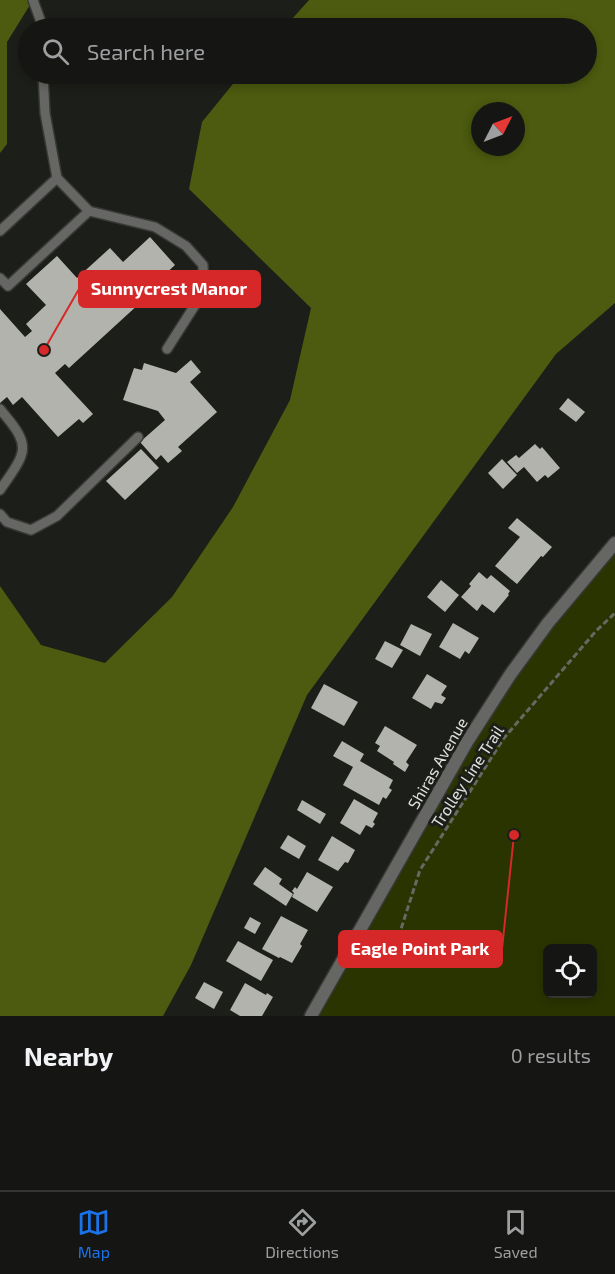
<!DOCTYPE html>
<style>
:root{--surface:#151613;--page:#222321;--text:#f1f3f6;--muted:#9d9fa0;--line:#343533;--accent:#1a73e8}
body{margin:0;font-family:"Exo 2",sans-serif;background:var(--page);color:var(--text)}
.controls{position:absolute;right:18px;bottom:18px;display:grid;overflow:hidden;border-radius:9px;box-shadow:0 3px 9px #0003}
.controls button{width:54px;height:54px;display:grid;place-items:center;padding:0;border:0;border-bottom:2px solid var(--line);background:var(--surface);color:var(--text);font:30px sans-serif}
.compass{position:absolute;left:471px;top:102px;width:54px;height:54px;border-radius:50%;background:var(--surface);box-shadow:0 3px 9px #0003;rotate:48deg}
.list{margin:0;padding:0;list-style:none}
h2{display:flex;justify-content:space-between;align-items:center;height:78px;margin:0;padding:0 24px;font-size:26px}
h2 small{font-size:20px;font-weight:400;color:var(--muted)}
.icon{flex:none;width:33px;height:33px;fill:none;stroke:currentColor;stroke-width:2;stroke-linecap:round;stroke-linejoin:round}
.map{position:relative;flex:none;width:615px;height:1016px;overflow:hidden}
.search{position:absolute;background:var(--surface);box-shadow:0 3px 9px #0003;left:18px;right:18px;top:18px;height:66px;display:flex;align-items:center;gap:15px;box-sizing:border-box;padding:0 21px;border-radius:33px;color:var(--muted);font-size:22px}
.sheet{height:174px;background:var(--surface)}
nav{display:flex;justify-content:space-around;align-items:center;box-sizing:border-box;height:84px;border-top:2px solid var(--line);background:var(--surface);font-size:16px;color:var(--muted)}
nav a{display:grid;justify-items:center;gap:3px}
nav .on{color:var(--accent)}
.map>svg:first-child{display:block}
.green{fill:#2a3400;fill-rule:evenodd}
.forest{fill:#4c5b0f;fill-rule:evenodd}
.building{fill:#b2b3ad}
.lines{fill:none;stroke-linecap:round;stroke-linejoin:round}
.service-casing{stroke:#373935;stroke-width:12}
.minor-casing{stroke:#373935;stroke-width:15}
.path{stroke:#666864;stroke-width:3;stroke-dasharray:6 3;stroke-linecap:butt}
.service{stroke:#666764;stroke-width:9}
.minor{stroke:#666764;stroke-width:12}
.labels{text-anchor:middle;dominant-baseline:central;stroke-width:6;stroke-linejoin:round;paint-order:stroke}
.street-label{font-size:16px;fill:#e0e1de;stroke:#1c1e19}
.leader{fill:none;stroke:#d62828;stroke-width:2}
.callout-dot{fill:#d62828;stroke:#1c1e19;stroke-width:2}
.callout{fill:#d62828;stroke:#d62828;stroke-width:2}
.callout-label{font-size:18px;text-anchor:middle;font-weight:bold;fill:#fff}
</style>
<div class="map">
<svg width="615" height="1016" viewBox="0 0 615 1016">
<rect width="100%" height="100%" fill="#1c1e19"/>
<!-- green -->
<path class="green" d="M615,543V1016H311L467,742ZM548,948H592V994H548Z"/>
<!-- forest -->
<g class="forest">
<path d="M0,0H33L7,42V144L0,153Z"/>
<path d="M309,0H615V303L556,354L307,695L191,965L163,1016H0V586L41,645L105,663L172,597L233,507L290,400L311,308L189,189L202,122L241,74H586V28H284ZM480,111H516V147H480Z"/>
</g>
<!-- building -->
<g class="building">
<path d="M150,237L175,265L149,289L152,292L69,368L65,364L55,373L93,414L83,423L79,419L58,437L22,397L13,405L7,397L0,403V309L25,337L32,331L26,324L46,305L26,284L57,256L77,278L110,248L123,262Z"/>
<path d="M191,360L201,372L190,382L217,412L178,447L182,451L168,463L161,455L156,460L140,442L165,420L158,411L123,400L134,368L142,370L144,363L176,373Z"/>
<path d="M568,398L585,412L576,422L559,409Z"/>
<path d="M535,444L540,449L542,447L560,468L548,478L545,475L537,482L524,467L517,473L507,462L516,455L519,458Z"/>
<path d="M141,449L159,468L125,500L106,481Z"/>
<path d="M502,459L517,475L503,489L488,473Z"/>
<path d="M517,518L552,547L543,557L541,556L517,584L495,566L520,537L508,528Z"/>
<path d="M479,572L487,579L491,575L510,591L508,594L509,595L494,613L482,604L477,611L461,597L471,586L469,584Z"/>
<path d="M441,580L459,595L445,612L427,597Z"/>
<path d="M453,623L479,638L469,654L465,651L460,659L439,647Z"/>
<path d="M411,624L432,634L420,656L400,645Z"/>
<path d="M385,641L403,650L392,668L375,659Z"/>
<path d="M427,674L447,686L441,695L446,698L442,704L435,702L431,709L412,698Z"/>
<path d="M324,684L358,702L344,726L311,708Z"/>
<path d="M385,726L417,745L406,762L409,765L405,772L393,764L394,762L377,751L380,746L375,743Z"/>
<path d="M342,741L364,754L360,761L393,780L389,788L392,790L386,799L383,797L379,805L343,785L353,767L333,756Z"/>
<path d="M354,799L378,813L373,822L375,824L372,828L366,825L360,835L340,823Z"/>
<path d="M302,800L326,814L320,824L297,810Z"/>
<path d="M288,835L306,846L299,859L280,848Z"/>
<path d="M332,836L355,850L348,863L345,862L338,871L318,860Z"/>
<path d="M265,867L282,879L279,884L293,894L286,906L253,884Z"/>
<path d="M307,872L333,887L317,912L292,897L294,893L292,891L295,887L297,889Z"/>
<path d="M281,916L308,930L300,944L302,946L292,963L280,957L279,958L262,949Z"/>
<path d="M250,917L261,923L255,934L244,928Z"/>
<path d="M238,941L273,960L261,981L226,961Z"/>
<path d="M204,982L223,992L214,1009L195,998Z"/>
<path d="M245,983L266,995L267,993L273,997L262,1016H240L230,1010Z"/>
</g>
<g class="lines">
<!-- service casing -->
<g class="service-casing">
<g id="service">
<path d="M33,0L41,22V28"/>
<path d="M89,211L155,227L186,246L203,265L204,291L167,349"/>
<path d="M0,231L57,178"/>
<path d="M0,278L8,286L89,211L57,178L45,113L43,74"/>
<path d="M0,409C10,422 28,439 21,456C18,466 6,481 0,490"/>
<path d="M0,514L7,522L31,530L57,516L138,437"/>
</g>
</g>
<!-- minor casing -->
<g class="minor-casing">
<path id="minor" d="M311,1016L467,742L510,675L548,623L615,543"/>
</g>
<!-- path -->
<path class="path" d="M398,946L401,929L420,870L504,738L596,631L615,613"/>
<!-- service -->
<use href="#service" class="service"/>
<!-- minor -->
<use href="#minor" class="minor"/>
</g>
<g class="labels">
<!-- street labels -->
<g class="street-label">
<text transform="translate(437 763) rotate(-60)">Shiras Avenue</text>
<text transform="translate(467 776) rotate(-57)">Trolley Line Trail</text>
</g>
</g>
<!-- callouts -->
<path class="leader" d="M44 350L79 289M514 835L502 949"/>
<g class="callout-dot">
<circle cx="44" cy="350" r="6"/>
<circle cx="514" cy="835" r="6"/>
</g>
<g class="callout">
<rect x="79" y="271" width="181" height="36" rx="6"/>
<rect x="339" y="931" width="163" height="36" rx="6"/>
</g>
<g class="callout-label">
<text x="169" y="295">Sunnycrest Manor</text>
<text x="420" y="955">Eagle Point Park</text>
</g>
</svg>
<div class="controls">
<button><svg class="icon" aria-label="locate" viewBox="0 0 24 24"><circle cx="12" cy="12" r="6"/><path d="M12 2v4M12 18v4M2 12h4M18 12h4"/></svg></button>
</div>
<svg class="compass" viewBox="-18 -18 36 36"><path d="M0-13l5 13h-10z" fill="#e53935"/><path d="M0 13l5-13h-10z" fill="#9d9fa0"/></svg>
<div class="search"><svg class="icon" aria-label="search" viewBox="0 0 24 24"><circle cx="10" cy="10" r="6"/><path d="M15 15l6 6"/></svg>Search here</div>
</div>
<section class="sheet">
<h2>Nearby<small>0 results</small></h2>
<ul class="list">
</ul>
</section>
<nav>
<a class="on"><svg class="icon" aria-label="map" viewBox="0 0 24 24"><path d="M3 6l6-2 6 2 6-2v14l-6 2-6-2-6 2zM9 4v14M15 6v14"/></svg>Map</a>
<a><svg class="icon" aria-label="directions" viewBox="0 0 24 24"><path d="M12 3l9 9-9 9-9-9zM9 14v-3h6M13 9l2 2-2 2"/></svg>Directions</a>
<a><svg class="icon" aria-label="saved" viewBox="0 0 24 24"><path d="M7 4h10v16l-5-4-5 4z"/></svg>Saved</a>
</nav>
